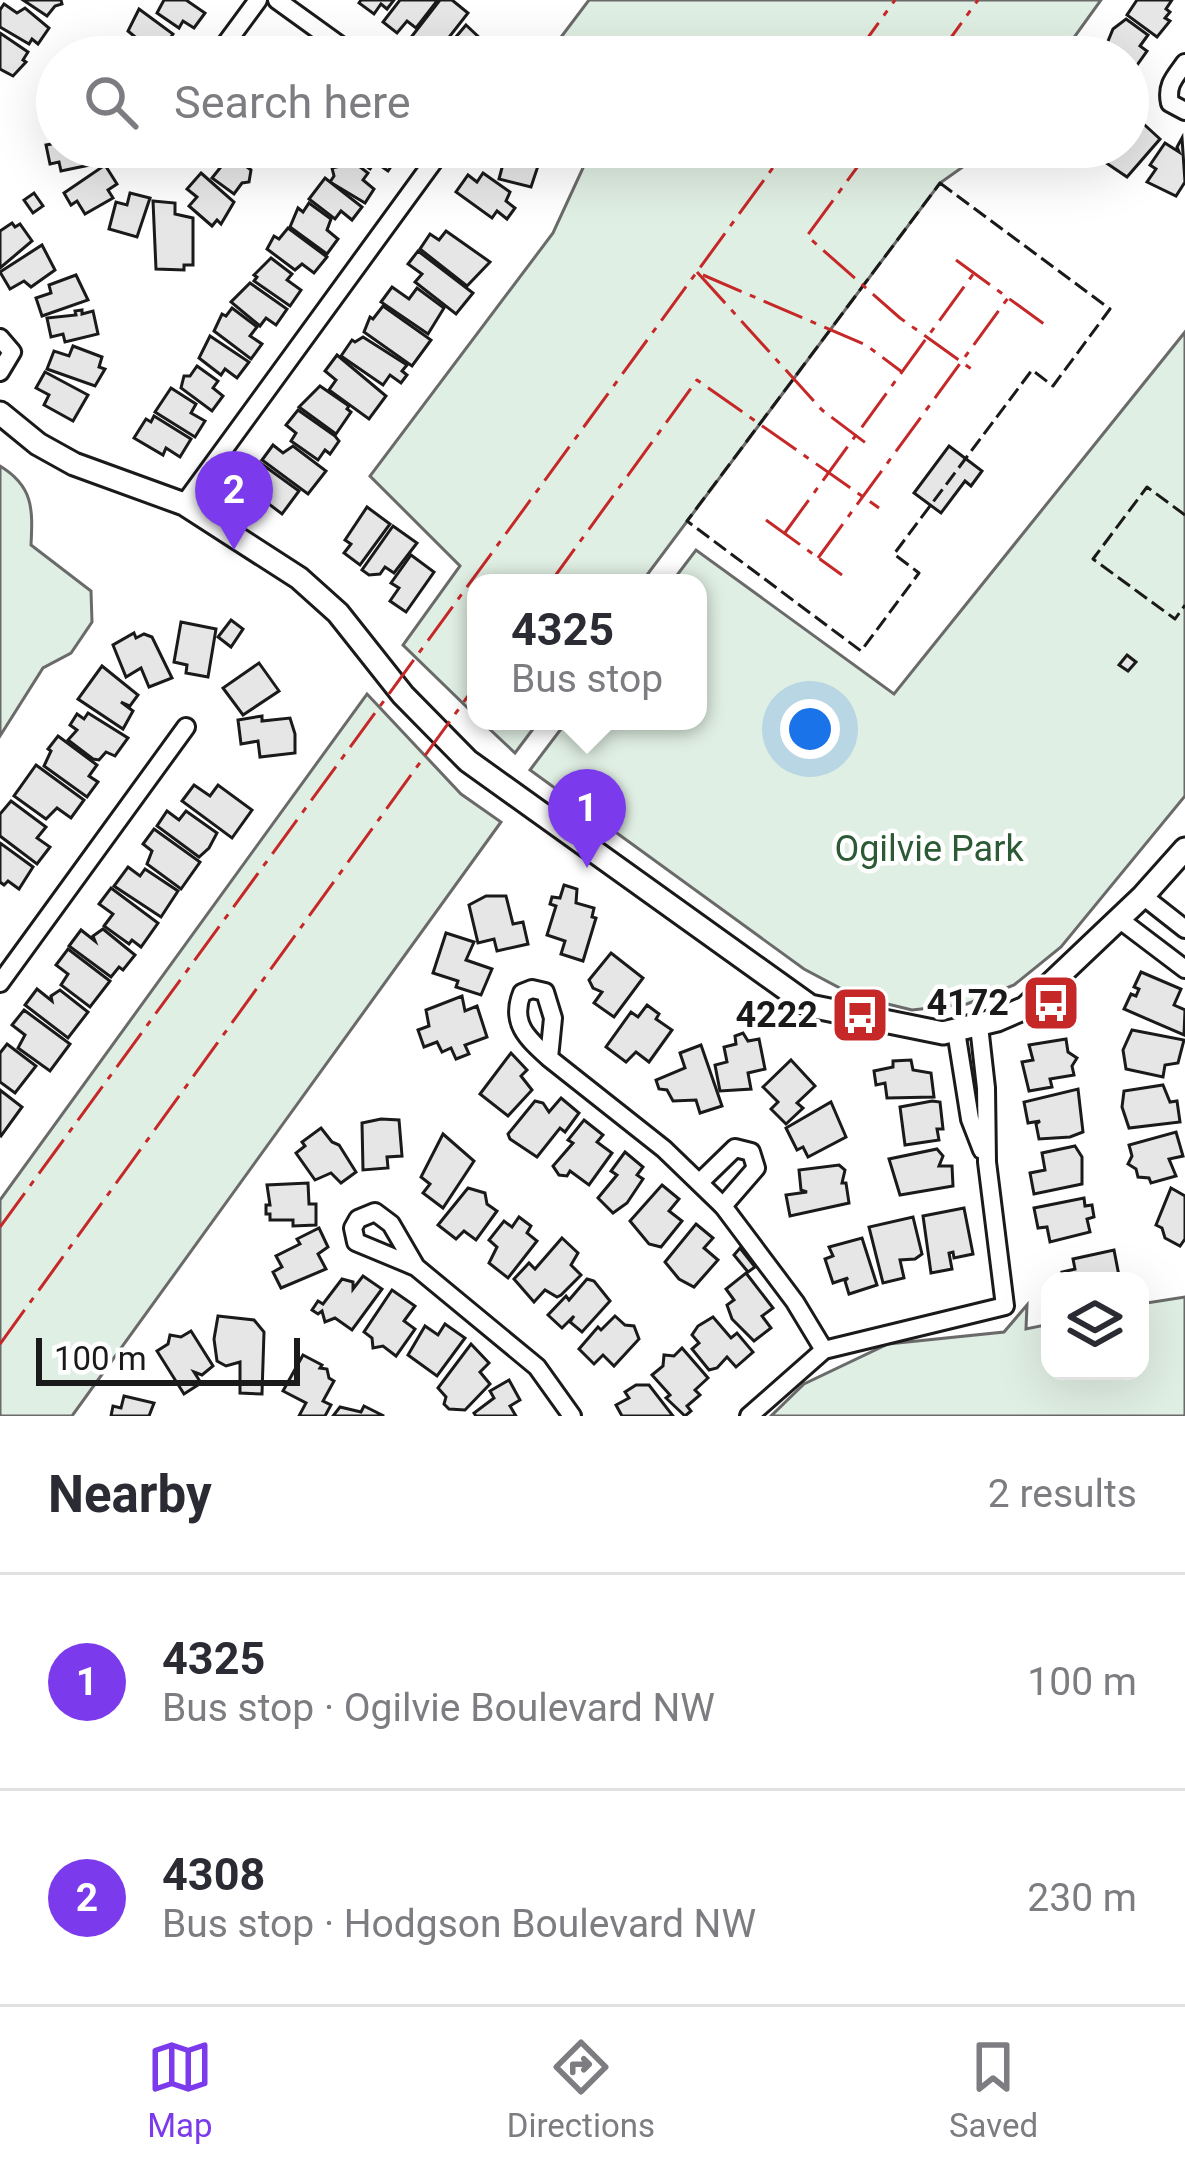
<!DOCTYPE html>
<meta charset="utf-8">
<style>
:root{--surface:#fff;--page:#f7f7f7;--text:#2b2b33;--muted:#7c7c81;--line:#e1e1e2;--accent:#7c3aed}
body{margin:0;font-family:Roboto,sans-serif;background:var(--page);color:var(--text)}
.controls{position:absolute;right:36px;bottom:36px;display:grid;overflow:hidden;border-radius:24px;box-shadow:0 12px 48px #0002}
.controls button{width:108px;height:108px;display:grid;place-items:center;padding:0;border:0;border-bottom:3px solid var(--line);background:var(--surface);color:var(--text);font:60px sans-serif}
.scale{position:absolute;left:36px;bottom:30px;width:264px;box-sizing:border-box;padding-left:12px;border:6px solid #1a1a1a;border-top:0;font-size:33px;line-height:42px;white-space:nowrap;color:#1a1a1a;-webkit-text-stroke:9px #fff;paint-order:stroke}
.you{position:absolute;left:810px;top:729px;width:42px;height:42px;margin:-30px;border:9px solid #fff;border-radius:50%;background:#1a73e8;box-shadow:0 0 0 18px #1a73e833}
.badge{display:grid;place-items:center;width:78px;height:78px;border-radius:50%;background:var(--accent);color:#fff;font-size:39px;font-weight:700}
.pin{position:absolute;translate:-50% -99px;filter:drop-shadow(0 3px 6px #0008)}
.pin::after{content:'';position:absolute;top:63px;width:42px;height:36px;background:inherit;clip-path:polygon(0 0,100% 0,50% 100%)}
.popup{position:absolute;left:467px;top:574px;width:240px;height:156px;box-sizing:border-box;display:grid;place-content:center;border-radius:24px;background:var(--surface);filter:drop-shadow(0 3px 9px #0005);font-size:39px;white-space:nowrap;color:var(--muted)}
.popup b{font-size:45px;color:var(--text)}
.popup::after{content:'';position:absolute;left:50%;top:100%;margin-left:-24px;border:24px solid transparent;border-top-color:var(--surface)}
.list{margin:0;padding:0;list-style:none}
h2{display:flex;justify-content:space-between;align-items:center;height:156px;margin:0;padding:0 48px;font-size:51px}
h2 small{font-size:39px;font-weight:400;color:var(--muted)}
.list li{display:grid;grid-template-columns:78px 1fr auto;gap:36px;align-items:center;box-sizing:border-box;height:216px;padding:0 48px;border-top:3px solid var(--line)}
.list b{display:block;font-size:45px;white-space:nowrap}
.list p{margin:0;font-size:39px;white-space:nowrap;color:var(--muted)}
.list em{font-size:39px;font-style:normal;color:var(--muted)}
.icon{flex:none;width:66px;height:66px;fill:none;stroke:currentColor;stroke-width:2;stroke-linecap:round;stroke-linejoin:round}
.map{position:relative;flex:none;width:1185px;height:1416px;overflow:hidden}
.search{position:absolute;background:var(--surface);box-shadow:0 12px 48px #0002;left:36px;right:36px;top:36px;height:132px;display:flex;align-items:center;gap:30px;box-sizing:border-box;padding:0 42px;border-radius:66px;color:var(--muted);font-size:45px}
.sheet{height:588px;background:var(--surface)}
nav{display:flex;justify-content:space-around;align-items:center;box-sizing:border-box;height:168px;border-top:3px solid var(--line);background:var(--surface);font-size:33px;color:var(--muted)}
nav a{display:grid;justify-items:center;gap:6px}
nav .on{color:var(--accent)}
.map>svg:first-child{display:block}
.green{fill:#e0efe3;stroke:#6a6a6a;stroke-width:3}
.building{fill:#e6e6e6;stroke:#1a1a1a;stroke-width:3}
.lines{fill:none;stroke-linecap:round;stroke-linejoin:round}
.minor-casing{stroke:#1a1a1a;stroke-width:22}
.tertiary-casing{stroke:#1a1a1a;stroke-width:27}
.minor{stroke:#fff;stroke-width:16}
.tertiary{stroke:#fff;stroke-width:21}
.fence{stroke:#1a1a1a;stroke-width:3;stroke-dasharray:15 6;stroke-linecap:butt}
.power{stroke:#c62828;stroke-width:3;stroke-dasharray:42 9 6 9;stroke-linecap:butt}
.labels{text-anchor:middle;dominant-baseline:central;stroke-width:9;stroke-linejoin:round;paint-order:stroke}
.park-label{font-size:36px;fill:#2b5a34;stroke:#fff}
.poi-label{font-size:36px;font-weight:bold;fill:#1a1a1a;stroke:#fff;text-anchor:end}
</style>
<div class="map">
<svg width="1185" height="1416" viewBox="0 0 1185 1416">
<rect width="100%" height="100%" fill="#fff"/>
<!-- green -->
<g class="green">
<path d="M589,0H1101L1060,57H552L549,53Z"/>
<path d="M582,147H991L940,183L641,583H476V716L403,645L460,566L370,476L553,233L583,168Z"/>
<path d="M1185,332V796L1061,947L1014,985L967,1004L912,1010L855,996L804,969L530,770L567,721H698V583H671L696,550L894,694Z"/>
<path d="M0,466C33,486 33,508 31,545L91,591L92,622L71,653L43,668L0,736Z"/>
<path d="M367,694L461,794L501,822L72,1416H0V1200Z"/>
<path d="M481,721H539L515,753Z"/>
<path d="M1185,1297V1416H771L804,1384L888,1344L1004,1332L1027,1305L1026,1329L1050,1324V1371H1140V1304Z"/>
</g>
<!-- building -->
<g class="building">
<path d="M23,0H61L62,4L55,6L47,16Z"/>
<path d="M164,0H186L205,13L194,28L183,21L179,28L157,13Z"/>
<path d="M361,0H394L387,9L381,4L374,14L359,3Z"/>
<path d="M400,0H435L437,1L416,28L407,21L397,33L383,22Z"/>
<path d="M440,0H452L468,13L443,45L435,39L425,52L409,40Z"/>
<path d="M1172,0L1166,9L1170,12L1165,18L1170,21L1157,37L1127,15L1137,0Z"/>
<path d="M4,4L17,13L25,8L49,28L38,44L32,39L29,44L0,27V10Z"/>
<path d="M139,9L173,34L169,40L180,48L174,57H159L128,31Z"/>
<path d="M1126,19L1148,35L1140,46L1147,51L1135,68L1128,63V57H1120L1106,46L1113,29Z"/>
<path d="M466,25L485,43L475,57H439Z"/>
<path d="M0,33L28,52L23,60L26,62L13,76L0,69Z"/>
<path d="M277,38L288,46L293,39L315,55L272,57L266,53Z"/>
<path d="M490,40L497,45L502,40L512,52L508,57H478Z"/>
<path d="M126,41L148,57H115Z"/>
<path d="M1128,71L1138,72L1137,95H1131V102H1128Z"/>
<path d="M1136,117L1160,139L1127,177L1096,156L1104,147H1128V127Z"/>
<path d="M1182,138L1185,182L1176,196L1147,182L1156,169L1150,165L1165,143L1179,152L1177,147Z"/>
<path d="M57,143V147H101L104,162L61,171L59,162L50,164L46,145Z"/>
<path d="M215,147H221L251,170L249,182L242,183L234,194L212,178L220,168L206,158Z"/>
<path d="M228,147H259L246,161Z"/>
<path d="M350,147H388L399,155L388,171L375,162L370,169L350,154Z"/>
<path d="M489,147H516L542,154L531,187L499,179L503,164L486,160Z"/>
<path d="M347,157L368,173L363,180L374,189L365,203L330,182L334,176L332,168L341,166Z"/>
<path d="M105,165L117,184L108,190L113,198L85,214L77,201L71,205L64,193Z"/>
<path d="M201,173L234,202L221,224L217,220L212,226L189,206L197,197L187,189Z"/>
<path d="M483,173L510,192L506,201L515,208L507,219L497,211L492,218L456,192L468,175L477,182Z"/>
<path d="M325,178L362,207L352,220L341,211L335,219L309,199Z"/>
<path d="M34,193L43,206L33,213L24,200Z"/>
<path d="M130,193L150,198L137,237L109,229L116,202L127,205Z"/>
<path d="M153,201L175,203V214L193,218V265H184V270L156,269Z"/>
<path d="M309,203L331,219L327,230L338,239L327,254L290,227L298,208L303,212Z"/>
<path d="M12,223L15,227L20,224L32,241L0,268V231Z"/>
<path d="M288,228L327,257L314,273L302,264L295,270L267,249L274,236L279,239Z"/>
<path d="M446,231L490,262L467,286L420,249L430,234L439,240Z"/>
<path d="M42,245L55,270L31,287L24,281L10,289L0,272Z"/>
<path d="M418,251L473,293L456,314L415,282L422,274L408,264Z"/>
<path d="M271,258L292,274L287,280L301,290L290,306L254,281L257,277L254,275Z"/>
<path d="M76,275L88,300L42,316L36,298L51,293L49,285Z"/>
<path d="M250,283L287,309L276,325L266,318L260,326L231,302Z"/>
<path d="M392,287L409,299L417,288L444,308L428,334L381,302Z"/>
<path d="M383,306L431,340L412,366L364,332L370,317L373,319Z"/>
<path d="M232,308L257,327L250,336L262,344L251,359L214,331L222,314L226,316Z"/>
<path d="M82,310V314L93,311L98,334L65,342L63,334L51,337L47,318L76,315L75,311Z"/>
<path d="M210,336L249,362L237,378L225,369L221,375L199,358Z"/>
<path d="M363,337L407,365L402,371L407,375L401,383L390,375L383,385L341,356L352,340L355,342Z"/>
<path d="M73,346L102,357L99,367L105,369L95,386L47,369L54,351L69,356Z"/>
<path d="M337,355L386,396L369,419L329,390L336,380L325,371Z"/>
<path d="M197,366L218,381L213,388L223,396L212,411L181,388L184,376H190Z"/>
<path d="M45,372L88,395L73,421L44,405L49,395L36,388Z"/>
<path d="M320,386L349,406L347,409L351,412L336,434L299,407Z"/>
<path d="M171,388L196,404L191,413L205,421L195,437L155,412Z"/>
<path d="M298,410L335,436L339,441L330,454L325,450L318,460L291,441L296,433L286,425Z"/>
<path d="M154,416L191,439L180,457L166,448L163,455L134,438L146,419L151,422Z"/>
<path d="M273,445L283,453L293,446L326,471L308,494L262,460Z"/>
<path d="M949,446L982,471L971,486L965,481L941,513L914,493Z"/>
<path d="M259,462L299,491L282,514L252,491L258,485L248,477Z"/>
<path d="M367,507L390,524L360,565L344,553L351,544L345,540Z"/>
<path d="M393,526L417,543L394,573L385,567L380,574L369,575L362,570Z"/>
<path d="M411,555L434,572L406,612L390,601L399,588L391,583Z"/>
<path d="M231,620L243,629L231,647L218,637Z"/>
<path d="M181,622L216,629L208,677L186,673L187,665L174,662Z"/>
<path d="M134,633L136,638L144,634L152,637L172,678L149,687L141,668L126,677L113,645Z"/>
<path d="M1127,655L1136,662L1128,671L1119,665Z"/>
<path d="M259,663L279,691L243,715L223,688Z"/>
<path d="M102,666L138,695L130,706L121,702L133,711L123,729L78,699Z"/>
<path d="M88,713L128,738L115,756L106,752L99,760L93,759L68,740L77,730L70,725L77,714L84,719Z"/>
<path d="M262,716V721L290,718L295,734V753L260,757L258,741L241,744L238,720Z"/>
<path d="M58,736L97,765L89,776L98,782L87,797L44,766L51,751L48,749Z"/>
<path d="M36,765L84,800L71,818L57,808L46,819L14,796Z"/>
<path d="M194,785L210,796L218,785L252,810L232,838L182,801Z"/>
<path d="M11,801L46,827L37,838L50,847L37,864L0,836V814Z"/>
<path d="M167,811L179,820L186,811L217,833L209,848L199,857L157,826Z"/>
<path d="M154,829L200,862L181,889L147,864L152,851L143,844Z"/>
<path d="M0,843L33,867L19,889L8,881L4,885L0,882Z"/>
<path d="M128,867L140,876L145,869L178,891L161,917L114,886Z"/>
<path d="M564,885L577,889L576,903L594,908L592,917L596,918L583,961L561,954L565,941L547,935L556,906L550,904L552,897L560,898Z"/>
<path d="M111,888L158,923L141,947L132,940L129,944L104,926L113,914L99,904Z"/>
<path d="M486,896H506L513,924L523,922L528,944L497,951L494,939L478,943L469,905Z"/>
<path d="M103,929L135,955L123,970L119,967L111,977L69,946L81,930L95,941L93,936Z"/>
<path d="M446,933L474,942L466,960L492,969L481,995L456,987L458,981L433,973Z"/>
<path d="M68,949L110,981L90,1007L61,985L68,974L56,965Z"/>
<path d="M611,953L643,978L614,1017L594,1003L602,992L593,988L589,980Z"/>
<path d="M1141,972L1181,989L1174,1005L1185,1010L1184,1035L1124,1009L1131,994L1136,996L1139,989L1134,987Z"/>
<path d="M37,989L52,1001L51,996L60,990L88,1012L68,1038L25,1005Z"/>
<path d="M462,996L465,1011L477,1006L487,1037L465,1045L469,1054L456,1059L451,1048L442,1052L437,1042L424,1047L418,1030L429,1026L426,1010Z"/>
<path d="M647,1005L659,1014L656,1019L672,1030L649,1062L636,1052L626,1062L606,1047L631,1012L638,1017Z"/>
<path d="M24,1010L70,1044L50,1071L18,1048L25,1035L12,1025Z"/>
<path d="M1132,1030L1184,1040L1178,1063L1165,1065L1163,1077L1126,1069L1123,1050Z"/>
<path d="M743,1033L748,1041L759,1039L765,1069L748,1073L751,1089L720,1091L715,1065L727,1062L724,1047L736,1044L735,1036Z"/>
<path d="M1066,1039L1068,1052L1077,1058L1072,1066L1074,1075L1050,1079L1052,1087L1029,1091L1022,1062L1033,1060L1029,1045Z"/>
<path d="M7,1044L36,1066L15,1093L0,1082V1053Z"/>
<path d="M701,1045L722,1106L700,1113L696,1100L673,1101L667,1090L659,1089L656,1080L685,1068L680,1053Z"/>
<path d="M511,1053L527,1070L521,1076L532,1090L508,1116L480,1094Z"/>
<path d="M791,1060L815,1086L797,1103L803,1108L786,1124L771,1109L778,1102L763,1087Z"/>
<path d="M911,1060L913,1070L931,1073L934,1097L887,1098L885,1083L876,1085L874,1071L893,1067V1061Z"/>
<path d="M1163,1085L1170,1102L1177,1101L1180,1122L1129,1128L1122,1107L1124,1091Z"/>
<path d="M1078,1089L1083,1132L1070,1137L1039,1139L1036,1124L1040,1121L1028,1123L1024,1102Z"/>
<path d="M0,1090L22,1107L1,1136L0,1135Z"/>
<path d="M561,1098L579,1113L565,1132L560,1128L537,1157L510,1139L508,1134L535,1101L543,1103L549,1112Z"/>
<path d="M932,1101L940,1102L943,1129H937L939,1140L905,1145L900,1107Z"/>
<path d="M831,1102L846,1137L808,1157L803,1147L797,1150L786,1128Z"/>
<path d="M381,1119L399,1120L402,1156L387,1157L388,1168L363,1170L362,1123Z"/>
<path d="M584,1120L603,1135L597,1142L612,1153L589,1185L570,1171L567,1176L559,1175L553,1166L573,1143L568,1140Z"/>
<path d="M321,1128L332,1142L339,1145L356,1172L341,1183L331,1173L315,1180L296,1153L305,1146L302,1142Z"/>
<path d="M1176,1132L1183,1156L1169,1159L1176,1176L1151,1183L1149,1178L1138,1177L1136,1169L1128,1164L1132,1156L1129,1145Z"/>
<path d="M443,1134L474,1161L443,1208L423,1193L430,1184L421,1177Z"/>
<path d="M1075,1146L1082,1157V1184L1034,1194L1030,1173L1045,1170L1042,1153Z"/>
<path d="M937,1149L943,1156L939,1166H952L953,1186L900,1195L889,1159Z"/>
<path d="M625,1152L643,1167L637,1175L643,1179L627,1203L613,1213L598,1198L617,1175L611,1171Z"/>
<path d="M839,1165L845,1170L842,1183H846L849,1203L790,1216L786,1195L807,1192L801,1190L799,1170Z"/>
<path d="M308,1183L309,1204H316V1225L293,1226V1220H270V1214H266V1205H270L267,1185Z"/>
<path d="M662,1185L679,1199L669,1211L682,1221L661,1247L649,1244L630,1221Z"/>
<path d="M468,1188L485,1193L487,1204L497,1211L476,1240L464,1231L456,1239L438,1225Z"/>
<path d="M1171,1188L1185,1196V1239L1180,1246L1165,1238L1162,1228L1156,1225Z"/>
<path d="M1084,1198L1085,1206L1092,1205L1094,1217L1087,1219L1090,1232L1050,1242L1047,1227L1038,1228L1034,1208Z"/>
<path d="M964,1208L973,1254L954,1258L953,1252L949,1253L952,1269L931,1273L923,1216Z"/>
<path d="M519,1217L531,1226L527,1233L537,1241L508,1278L489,1263L497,1247L489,1240L504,1221L512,1227Z"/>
<path d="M913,1217L922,1254L915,1259L900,1260L904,1278L883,1283L869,1227Z"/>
<path d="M696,1224L713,1238L704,1248L718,1260L694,1287L679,1279L665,1262Z"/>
<path d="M319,1228L328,1247L318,1254L326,1269L281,1288L273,1272L282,1267L276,1256L300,1244L297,1239Z"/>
<path d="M562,1238L578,1253L571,1265L581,1275L561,1295L557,1297L545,1290L534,1302L514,1279L529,1263L535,1269Z"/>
<path d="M862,1238L877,1285L849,1294L845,1281L848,1278L833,1283L825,1259L833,1256L829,1247Z"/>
<path d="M740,1248L755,1267L748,1272L734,1255Z"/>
<path d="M1114,1250L1120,1281H1057L1064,1280L1062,1272L1075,1269L1073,1259Z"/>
<path d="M746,1273L773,1308L762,1316L771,1328L754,1341L732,1319L727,1305L734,1300L726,1289Z"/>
<path d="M363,1276L382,1289L352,1330L335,1318L325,1322L322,1311L318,1314L312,1310L318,1301L323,1304L342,1279L353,1282V1289Z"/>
<path d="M587,1279L594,1281L610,1301L582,1332L570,1322L574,1316L562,1328L548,1315L566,1296L569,1300Z"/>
<path d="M392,1290L415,1306L404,1321L415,1329L396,1356L383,1346L373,1348L372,1338L364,1332Z"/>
<path d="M218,1316L254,1320L264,1332L262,1394L240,1393V1362L226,1366L217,1361L214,1339Z"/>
<path d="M615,1316L625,1325L634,1326L639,1339L614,1366L603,1355L594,1364L579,1349L598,1327L601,1330Z"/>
<path d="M713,1317L731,1338L737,1333L753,1352L736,1367L727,1357L717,1368L709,1370L692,1349L699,1343L692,1335L698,1326Z"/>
<path d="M445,1324L465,1338L437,1376L408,1355L425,1326L438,1335Z"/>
<path d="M191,1331L213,1366L202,1375L194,1372L201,1383L184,1394L157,1351L168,1344L170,1335L181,1337Z"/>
<path d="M471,1344L489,1363L480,1372L490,1384L465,1410L449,1409L444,1404L446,1397L438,1388Z"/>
<path d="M682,1348L708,1378L695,1390L700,1395L687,1406L691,1411L685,1416L666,1398L670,1395L652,1375L663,1366L664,1355L674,1356Z"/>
<path d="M303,1355L322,1365L320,1368L327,1369L329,1378L334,1381L323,1401L331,1405L325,1416H299L306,1403L283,1391Z"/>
<path d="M509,1380L520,1400L510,1406L516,1416H476L474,1413L494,1398L490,1391Z"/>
<path d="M636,1385H649L673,1416H622L616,1405L629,1398L625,1392Z"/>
<path d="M124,1396L154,1403L149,1416H111L113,1406L121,1408Z"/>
<path d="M364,1406L384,1416H333L340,1407L361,1412Z"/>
</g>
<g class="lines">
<!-- minor casing -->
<g class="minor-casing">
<g id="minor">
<path d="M277,0L356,57"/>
<path d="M216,57L258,0"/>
<path d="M1185,63C1175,77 1166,85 1170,103L1185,111"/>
<path d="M149,150L151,147"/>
<path d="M0,338L12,352L0,372"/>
<path d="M184,504L444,147"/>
<path d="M1143,896L1185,929"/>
<path d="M1119,919L1185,969"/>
<path d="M0,983L186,727"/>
<path d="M956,1031L970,1119L982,1150"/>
<path d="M549,1058L553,1018L545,992L532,989L522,993C510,1023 527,1038 549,1058L664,1149L723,1206L795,1302L824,1350"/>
<path d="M700,1182L735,1148L751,1152L756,1168L723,1206"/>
<path d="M416,1267L391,1224L375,1212L358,1219L353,1228L356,1242L416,1267L537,1367L572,1416"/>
<path d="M749,1416L824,1350L1005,1306L987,1162L986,1088L979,1026"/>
</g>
</g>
<!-- tertiary casing -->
<g class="tertiary-casing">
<path id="tertiary" d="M0,413L38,444L74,464L184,504L299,578L338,613L403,695L468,761L810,1006L943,1033L997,1020L1025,1008L1143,896L1185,849"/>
</g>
<!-- minor -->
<use href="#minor" class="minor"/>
<!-- tertiary -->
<use href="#tertiary" class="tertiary"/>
<!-- fence -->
<g class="fence">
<path d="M940,183L1110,309L1053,386L1032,370L894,554L919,573L861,651L687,521Z"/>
<path d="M1185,515L1147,487L1093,559L1175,619L1185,605"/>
</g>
<!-- power -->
<g class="power">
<path d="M854,57L895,0"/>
<path d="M937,57L978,0"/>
<path d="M872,147L807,236L900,318L977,373"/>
<path d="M956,260L1048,327"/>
<path d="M697,272L822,410L871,447"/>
<path d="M703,275L866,345L902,372"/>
<path d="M766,520L842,575"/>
<path d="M784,534L974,273"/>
<path d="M818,558L1008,298"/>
<path d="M550,583L697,380L879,508"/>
<path d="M0,1227L788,147"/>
<path d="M0,1344L476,685"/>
</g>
</g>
<!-- icons -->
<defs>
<g id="bus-square" transform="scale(3)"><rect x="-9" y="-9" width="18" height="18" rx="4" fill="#c62828" stroke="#fff"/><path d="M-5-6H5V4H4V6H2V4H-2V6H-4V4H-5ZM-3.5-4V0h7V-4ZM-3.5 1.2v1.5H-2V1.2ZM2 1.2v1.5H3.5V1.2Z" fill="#fff"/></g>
</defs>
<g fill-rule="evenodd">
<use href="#bus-square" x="1051" y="1003"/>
<use href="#bus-square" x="860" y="1015"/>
</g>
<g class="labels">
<!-- park labels -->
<g class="park-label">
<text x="929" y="849">Ogilvie Park</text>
</g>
<!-- poi labels -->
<g class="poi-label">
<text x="1009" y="1003">4172</text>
<text x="818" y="1015">4222</text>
</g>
</g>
</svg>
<div class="controls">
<button><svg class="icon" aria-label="layers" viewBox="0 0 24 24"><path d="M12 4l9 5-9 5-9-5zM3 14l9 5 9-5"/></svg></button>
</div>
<div class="scale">100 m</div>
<div class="you"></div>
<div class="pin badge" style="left:587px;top:868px">1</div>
<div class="popup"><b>4325</b>Bus stop</div>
<div class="pin badge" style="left:234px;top:550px">2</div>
<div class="search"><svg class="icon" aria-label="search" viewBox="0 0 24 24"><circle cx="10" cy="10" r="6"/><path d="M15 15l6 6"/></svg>Search here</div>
</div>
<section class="sheet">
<h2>Nearby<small>2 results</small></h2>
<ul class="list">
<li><span class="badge">1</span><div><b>4325</b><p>Bus stop · Ogilvie Boulevard NW</p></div><em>100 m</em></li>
<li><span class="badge">2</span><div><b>4308</b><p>Bus stop · Hodgson Boulevard NW</p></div><em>230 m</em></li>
</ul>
</section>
<nav>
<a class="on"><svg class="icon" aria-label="map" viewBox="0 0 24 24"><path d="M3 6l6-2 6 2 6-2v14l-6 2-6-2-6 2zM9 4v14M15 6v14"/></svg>Map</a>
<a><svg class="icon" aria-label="directions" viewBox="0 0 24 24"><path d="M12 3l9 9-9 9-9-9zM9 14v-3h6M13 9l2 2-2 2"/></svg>Directions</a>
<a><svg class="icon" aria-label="saved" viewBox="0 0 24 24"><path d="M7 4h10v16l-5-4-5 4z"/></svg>Saved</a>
</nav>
